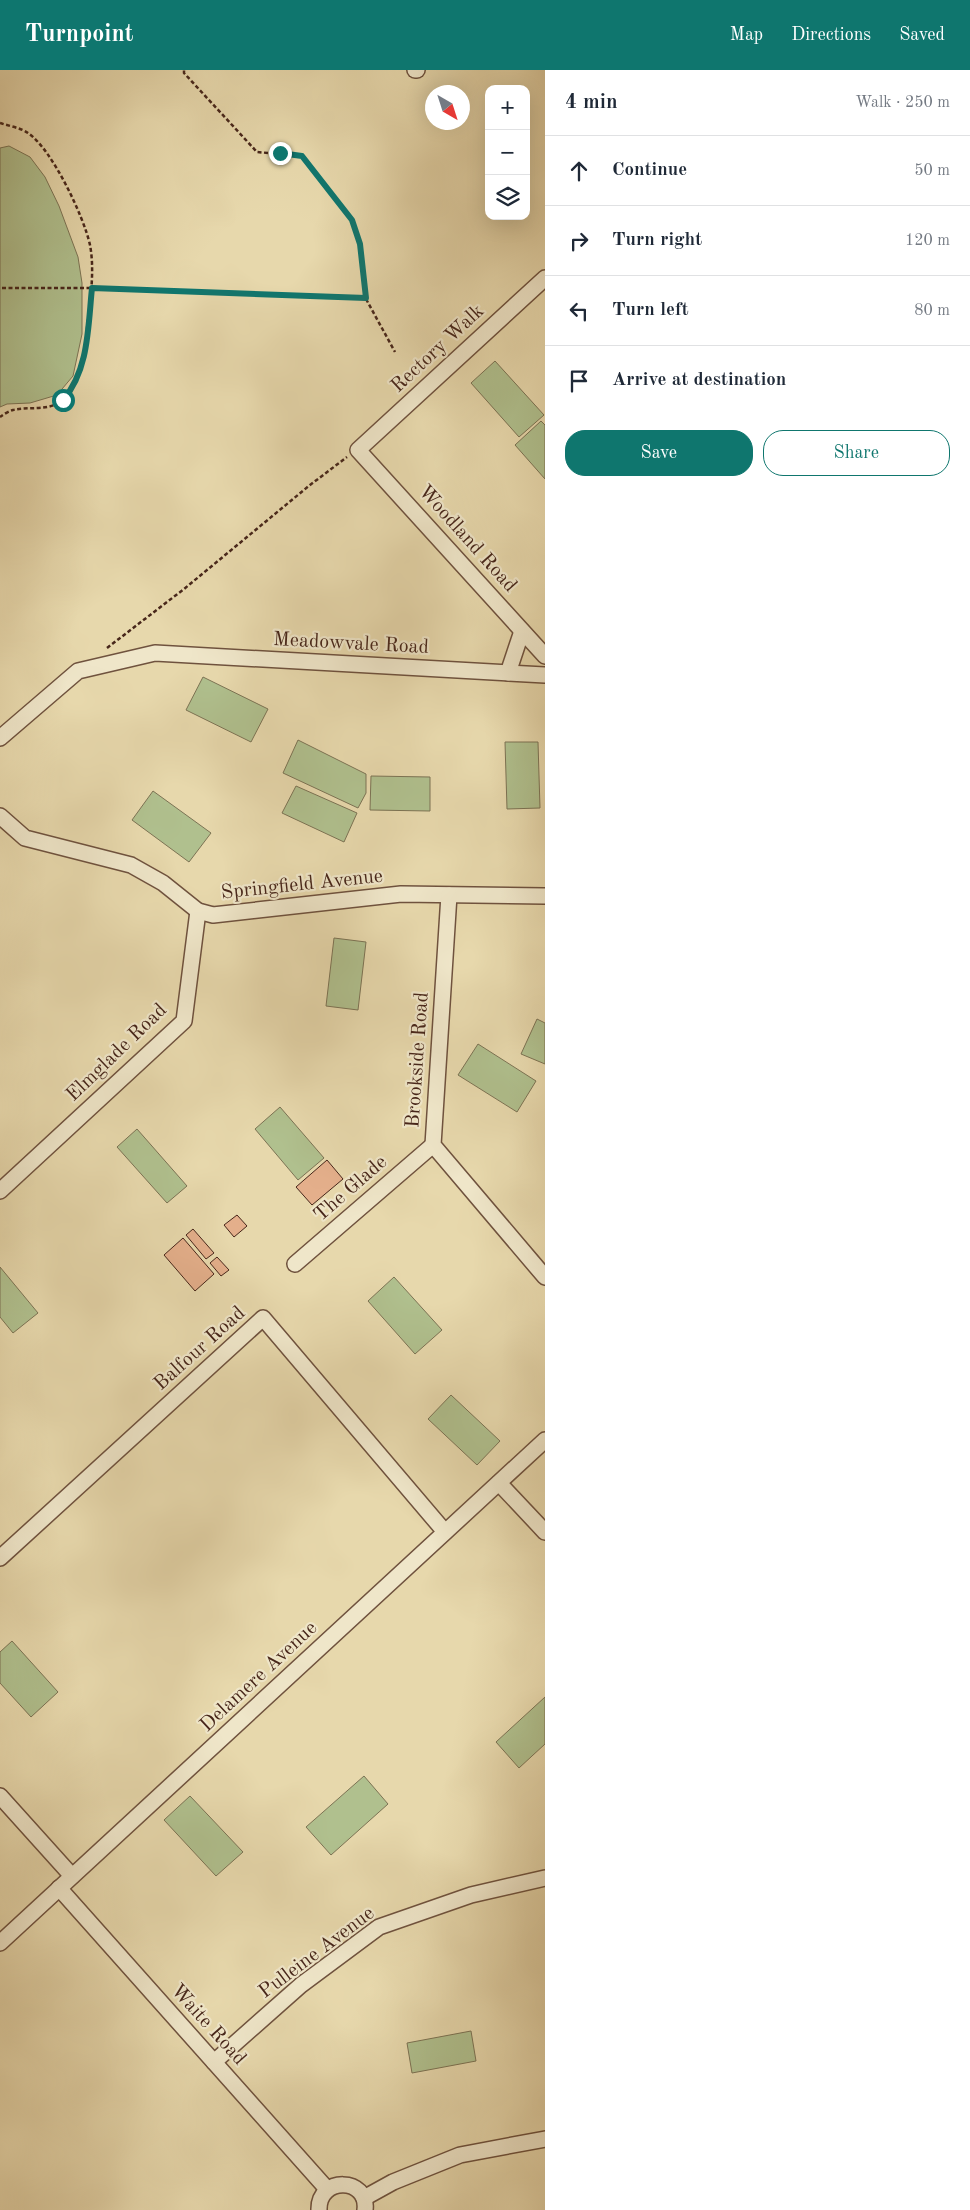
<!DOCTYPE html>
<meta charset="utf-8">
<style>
:root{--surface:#fff;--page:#f2f2f3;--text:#1f2937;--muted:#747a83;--line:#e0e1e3;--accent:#0f766e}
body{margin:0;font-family:"Old Standard TT",serif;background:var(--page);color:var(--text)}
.controls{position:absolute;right:15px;top:15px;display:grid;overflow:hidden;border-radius:10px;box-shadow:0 5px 20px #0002}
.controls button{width:45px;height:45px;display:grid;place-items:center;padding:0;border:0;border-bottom:1px solid var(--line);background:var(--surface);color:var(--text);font:25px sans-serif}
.compass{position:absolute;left:425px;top:15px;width:45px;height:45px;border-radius:50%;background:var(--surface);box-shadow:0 5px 20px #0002;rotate:141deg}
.stop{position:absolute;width:15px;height:15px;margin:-11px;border:4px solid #0f766e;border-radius:50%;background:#fff}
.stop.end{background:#0f766e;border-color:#fff;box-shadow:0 1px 5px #0008}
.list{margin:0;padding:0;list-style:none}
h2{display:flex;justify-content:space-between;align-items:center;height:65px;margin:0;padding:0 20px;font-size:21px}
h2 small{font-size:16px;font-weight:400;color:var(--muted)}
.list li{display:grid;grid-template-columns:32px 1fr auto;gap:15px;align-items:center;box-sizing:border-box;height:70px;padding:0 20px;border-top:1px solid var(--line)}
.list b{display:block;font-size:19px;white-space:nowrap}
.list em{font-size:16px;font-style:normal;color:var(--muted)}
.actions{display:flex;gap:10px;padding:15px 20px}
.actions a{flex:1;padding:11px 0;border:1px solid var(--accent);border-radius:20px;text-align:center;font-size:18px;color:var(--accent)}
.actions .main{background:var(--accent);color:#fff}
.icon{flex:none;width:28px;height:28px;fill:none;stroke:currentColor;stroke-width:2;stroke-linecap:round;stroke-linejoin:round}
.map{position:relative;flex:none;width:545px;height:2140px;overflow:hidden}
header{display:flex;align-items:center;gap:30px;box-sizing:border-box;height:70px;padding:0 25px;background:var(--accent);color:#fff}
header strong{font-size:24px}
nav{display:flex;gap:28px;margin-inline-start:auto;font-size:18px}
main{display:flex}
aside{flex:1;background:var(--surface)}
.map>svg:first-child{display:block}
.green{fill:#b0c08e;stroke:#7c7354}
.building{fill:#e4af8b;stroke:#47261a}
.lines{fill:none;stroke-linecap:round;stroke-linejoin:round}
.minor-casing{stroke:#6f523e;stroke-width:18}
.path{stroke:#47261a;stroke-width:2.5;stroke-dasharray:4 2.5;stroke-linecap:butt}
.minor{stroke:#efe6c9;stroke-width:15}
.route{stroke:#0f766e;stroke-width:6}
.labels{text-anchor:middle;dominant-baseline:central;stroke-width:4.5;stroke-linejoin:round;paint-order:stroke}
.street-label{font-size:20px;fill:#47261a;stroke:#efe6c9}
</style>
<header>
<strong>Turnpoint</strong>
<nav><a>Map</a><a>Directions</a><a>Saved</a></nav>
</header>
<main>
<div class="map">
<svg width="545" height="2140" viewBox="0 0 545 2140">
<rect width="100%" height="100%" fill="#e7d8ac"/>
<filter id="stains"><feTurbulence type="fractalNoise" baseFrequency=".004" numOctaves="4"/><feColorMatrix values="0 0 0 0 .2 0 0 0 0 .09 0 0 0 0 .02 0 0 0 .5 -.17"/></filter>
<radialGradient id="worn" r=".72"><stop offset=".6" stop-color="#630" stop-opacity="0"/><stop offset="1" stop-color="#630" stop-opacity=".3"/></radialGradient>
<!-- green -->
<g class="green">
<path d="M9,76L30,87L45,107L59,136L78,187L82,213V264L73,306L57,325L30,333L7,334L0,337V78Z"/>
<path d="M495,291L544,345L519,367L471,313Z"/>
<path d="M541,351L545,355V409L515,375Z"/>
<path d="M203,607L268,639L251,672L186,640Z"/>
<path d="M298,670L366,704V723L358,738L283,703Z"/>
<path d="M505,672H538L540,738L507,739Z"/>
<path d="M371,706L430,707V741L370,740Z"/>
<path d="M296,716L357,743L344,772L282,743Z"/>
<path d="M153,721L211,763L189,792L132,750Z"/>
<path d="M334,868L366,872L358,940L326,936Z"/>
<path d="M537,949L545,953V994L521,984Z"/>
<path d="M478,974L536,1011L517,1042L458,1005Z"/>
<path d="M280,1037L324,1088L298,1110L255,1059Z"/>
<path d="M137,1059L187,1116L167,1133L117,1077Z"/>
<path d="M0,1197L38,1243L13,1263L0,1247Z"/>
<path d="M394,1207L442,1260L415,1284L368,1231Z"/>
<path d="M451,1325L500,1371L477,1395L428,1349Z"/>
<path d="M12,1571L58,1622L31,1647L0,1613V1582Z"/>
<path d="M545,1627V1674L519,1698L496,1672Z"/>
<path d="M364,1706L388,1734L331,1785L306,1757Z"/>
<path d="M190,1726L243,1782L216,1806L164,1750Z"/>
<path d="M471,1961L476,1991L412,2003L407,1973Z"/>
</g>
<!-- building -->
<g class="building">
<path d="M327,1090L343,1109L312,1135L296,1117Z"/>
<path d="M237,1145L247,1156L234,1167L224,1155Z"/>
<path d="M193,1159L214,1183L206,1189L186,1165Z"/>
<path d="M183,1168L214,1204L195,1221L164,1185Z"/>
<path d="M217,1187L229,1200L221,1206L210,1193Z"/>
</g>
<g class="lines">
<!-- minor casing -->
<g class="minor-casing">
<g id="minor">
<path d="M415,0H417"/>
<path d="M545,208L358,380L545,586"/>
<path d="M508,603L522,561"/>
<path d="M0,668L78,601L155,583L545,605"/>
<path d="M0,746L25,768L131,795L163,813L198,841L213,845L401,824L545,826"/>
<path d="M449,825L433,1075L545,1207"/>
<path d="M0,1121L184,951L198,841"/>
<path d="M295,1194L433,1075"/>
<path d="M499,1413L545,1462"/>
<path d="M0,1488L263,1248L445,1462"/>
<path d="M0,1726L72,1806"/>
<path d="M59,1818L327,2119"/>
<path d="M0,1873L545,1370"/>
<path d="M214,1992L301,1915L379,1857L471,1825L545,1808"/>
<path d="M364,2128L393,2112L460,2085L545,2069"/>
<path d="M319,2140C318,2106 369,2107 365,2140"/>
</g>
</g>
<!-- path -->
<g class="path">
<path d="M0,53C9,56 21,58 28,63C52,79 84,147 90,175C95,201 90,232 87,258C85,282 82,311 64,329C50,342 30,336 13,340C9,341 4,344 0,347"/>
<path d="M2,218H92L366,228L359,174L352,150L302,86L257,82L184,3V0"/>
<path d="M366,229L395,282"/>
<path d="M107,578L184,519L310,415L347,387"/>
</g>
<!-- minor -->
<use href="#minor" class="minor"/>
</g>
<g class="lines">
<!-- route -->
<path class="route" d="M63,330C89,300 88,256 92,218L366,228L360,174L352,150L302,86L280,83"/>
</g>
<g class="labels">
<!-- street labels -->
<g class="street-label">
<text transform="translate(438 279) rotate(-43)">Rectory Walk</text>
<text transform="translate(467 469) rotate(48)">Woodland Road</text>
<text transform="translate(351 574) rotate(3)">Meadowvale Road</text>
<text transform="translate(302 815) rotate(-6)">Springfield Avenue</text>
<text transform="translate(117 983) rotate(-44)">Elmglade Road</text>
<text transform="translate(418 990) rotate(-86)">Brookside Road</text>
<text transform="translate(351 1119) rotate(-41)">The Glade</text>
<text transform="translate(200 1279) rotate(-42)">Balfour Road</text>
<text transform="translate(259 1607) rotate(-43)">Delamere Avenue</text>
<text transform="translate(317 1883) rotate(-37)">Pulleine Avenue</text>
<text transform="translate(208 1955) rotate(48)">Waite Road</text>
</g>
</g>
<rect width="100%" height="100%" filter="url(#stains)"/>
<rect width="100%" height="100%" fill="url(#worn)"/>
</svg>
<div class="controls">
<button>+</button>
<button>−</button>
<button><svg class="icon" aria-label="layers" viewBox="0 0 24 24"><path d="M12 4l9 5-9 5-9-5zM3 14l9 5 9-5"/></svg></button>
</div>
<svg class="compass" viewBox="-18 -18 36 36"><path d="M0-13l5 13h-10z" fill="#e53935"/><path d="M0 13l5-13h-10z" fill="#747a83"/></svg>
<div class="stop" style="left:63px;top:330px"></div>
<div class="stop end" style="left:280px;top:83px"></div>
</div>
<aside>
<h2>4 min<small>Walk · 250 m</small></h2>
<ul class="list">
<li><svg class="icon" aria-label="ahead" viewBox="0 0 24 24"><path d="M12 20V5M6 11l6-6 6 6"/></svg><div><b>Continue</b></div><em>50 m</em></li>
<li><svg class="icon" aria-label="right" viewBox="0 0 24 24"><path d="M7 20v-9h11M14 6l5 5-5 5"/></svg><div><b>Turn right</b></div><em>120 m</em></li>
<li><svg class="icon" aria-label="left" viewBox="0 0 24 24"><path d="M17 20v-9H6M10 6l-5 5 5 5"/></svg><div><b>Turn left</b></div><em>80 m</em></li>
<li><svg class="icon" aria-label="arrive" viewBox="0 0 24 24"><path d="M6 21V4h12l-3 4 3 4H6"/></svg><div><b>Arrive at destination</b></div></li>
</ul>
<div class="actions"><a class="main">Save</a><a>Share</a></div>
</aside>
</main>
